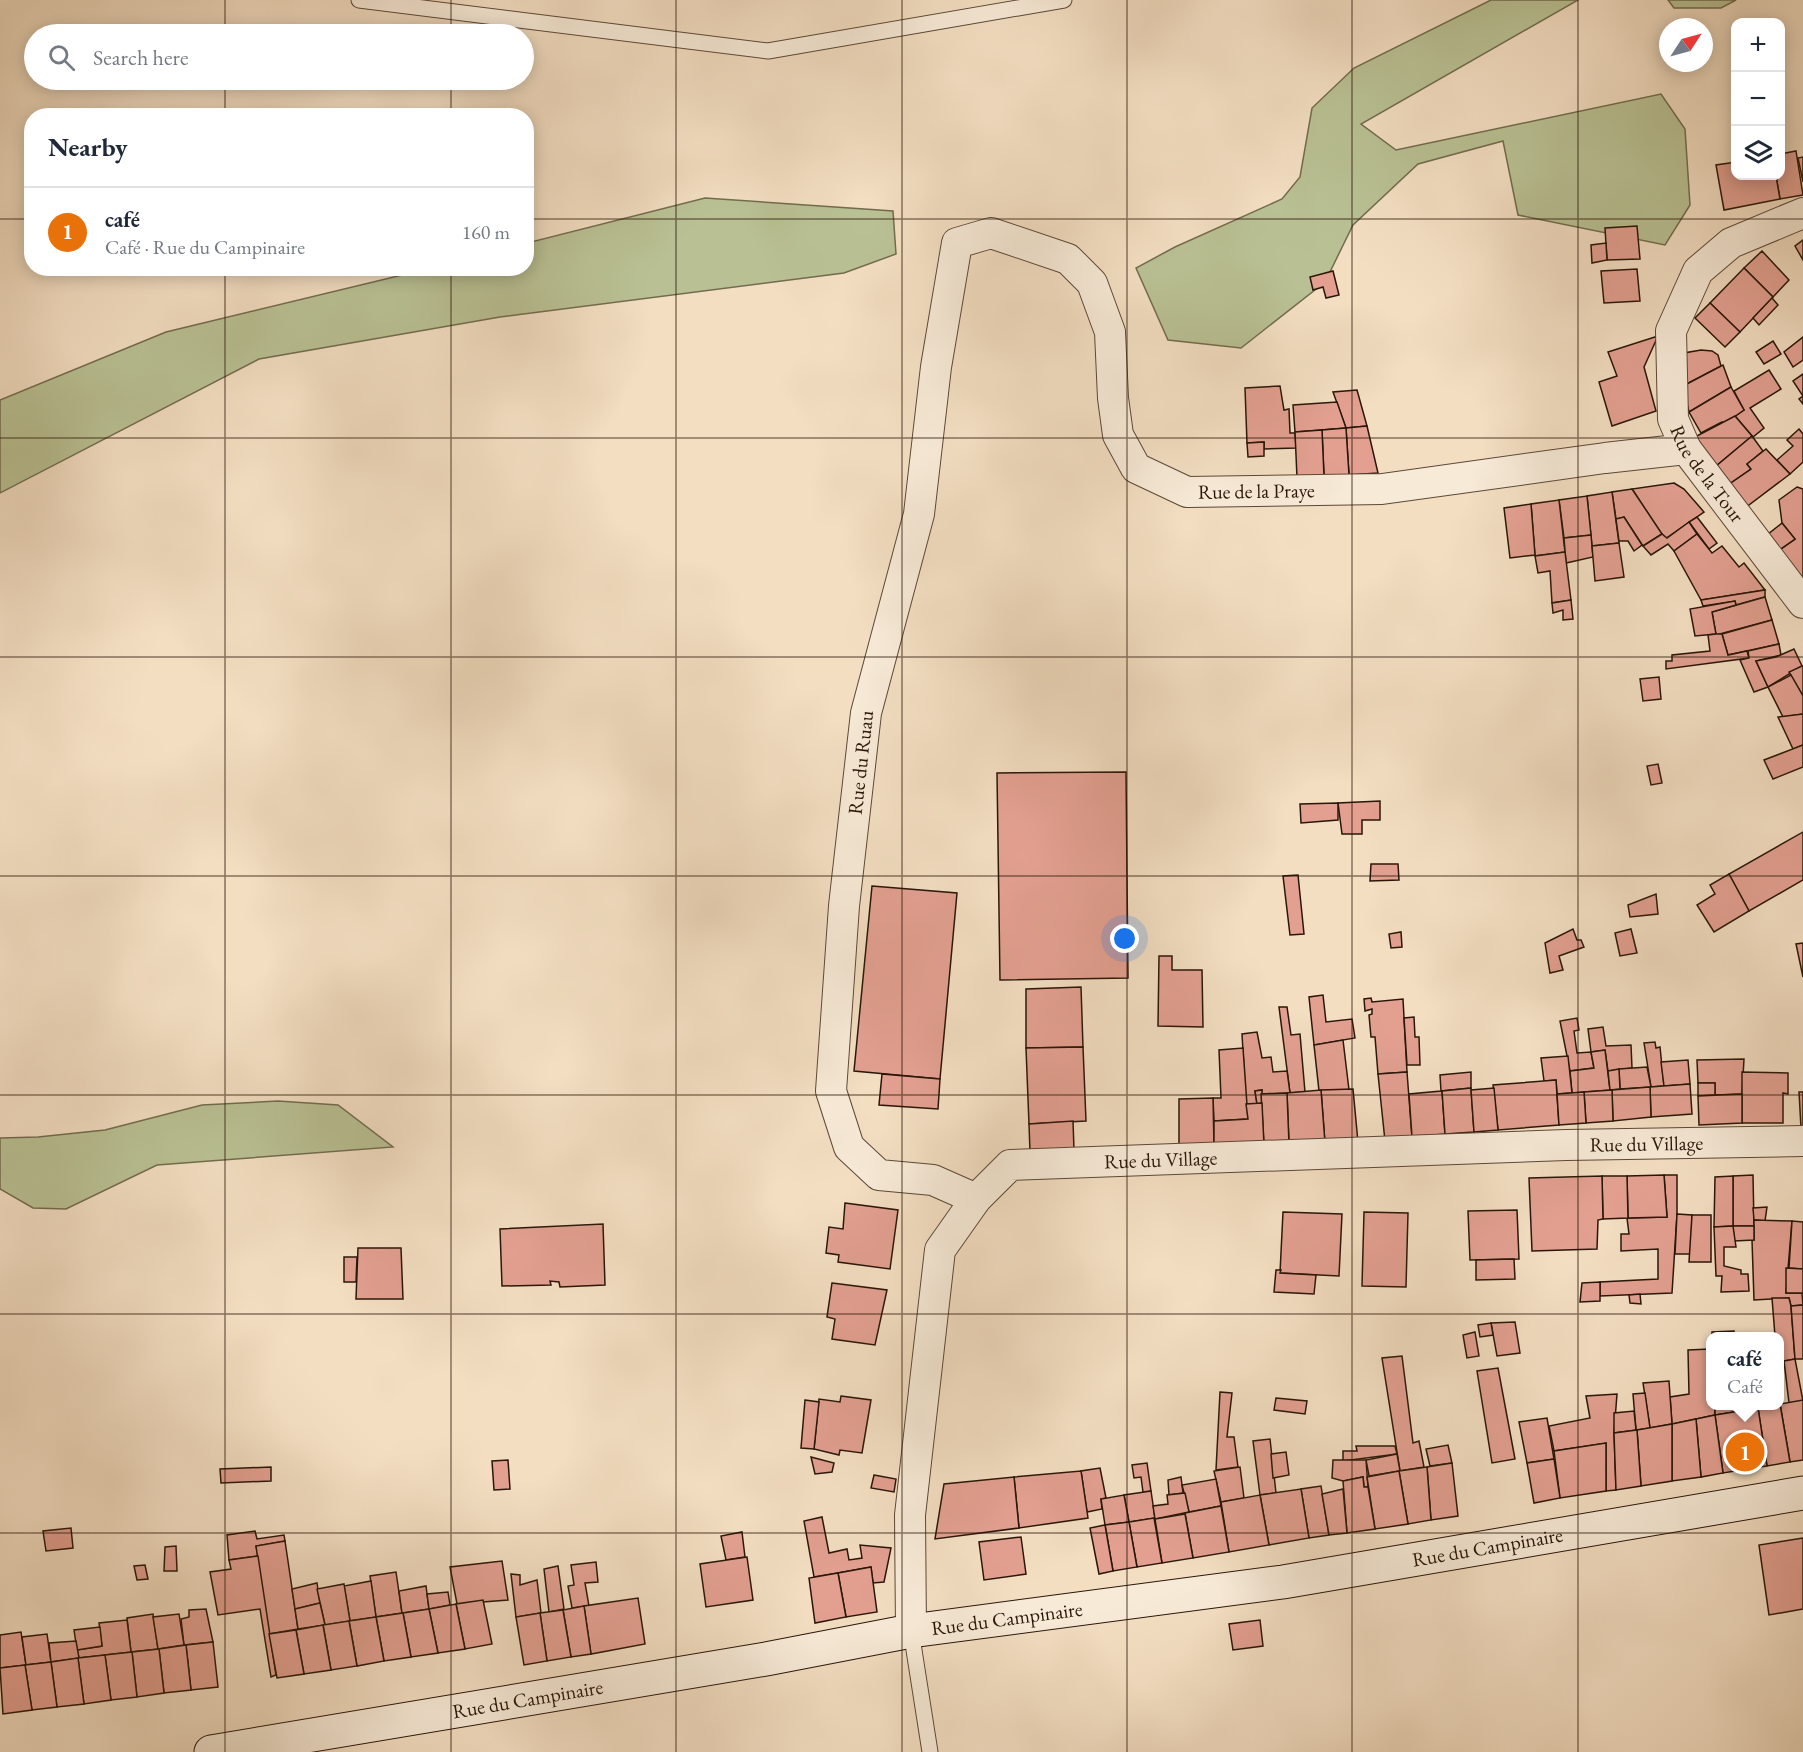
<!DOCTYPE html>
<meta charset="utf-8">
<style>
:root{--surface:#fff;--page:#f6f6f7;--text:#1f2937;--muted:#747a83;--line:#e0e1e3;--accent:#8f2418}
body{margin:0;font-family:"EB Garamond",serif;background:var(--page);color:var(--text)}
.controls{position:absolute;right:18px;top:18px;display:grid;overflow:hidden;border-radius:12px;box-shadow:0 3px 15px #0003}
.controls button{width:54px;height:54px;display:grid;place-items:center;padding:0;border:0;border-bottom:2px solid var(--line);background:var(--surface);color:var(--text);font:30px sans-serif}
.compass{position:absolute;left:1659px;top:18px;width:54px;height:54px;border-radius:50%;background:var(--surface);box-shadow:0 3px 15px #0003;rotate:54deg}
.you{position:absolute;left:1125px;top:939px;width:21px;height:21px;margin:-15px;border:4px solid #fff;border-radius:50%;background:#1a73e8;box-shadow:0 0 0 9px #1a73e833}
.badge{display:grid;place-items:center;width:39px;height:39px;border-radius:50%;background:var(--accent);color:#fff;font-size:20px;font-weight:700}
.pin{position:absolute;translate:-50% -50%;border:3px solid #fff;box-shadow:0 2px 6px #0006}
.popup{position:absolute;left:1706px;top:1332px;width:78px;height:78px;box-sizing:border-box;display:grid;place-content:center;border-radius:12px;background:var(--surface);filter:drop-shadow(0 2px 4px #0005);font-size:20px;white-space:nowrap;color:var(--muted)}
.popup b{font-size:22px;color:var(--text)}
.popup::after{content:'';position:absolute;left:50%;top:100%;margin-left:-12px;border:12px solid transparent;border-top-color:var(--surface)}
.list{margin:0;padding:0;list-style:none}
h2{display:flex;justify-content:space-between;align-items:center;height:78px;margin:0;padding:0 24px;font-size:26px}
h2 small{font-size:20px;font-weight:400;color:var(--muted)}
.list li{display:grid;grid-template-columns:39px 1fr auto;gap:18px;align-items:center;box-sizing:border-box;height:90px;padding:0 24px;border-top:2px solid var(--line)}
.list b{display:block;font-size:22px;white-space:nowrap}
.list p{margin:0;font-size:20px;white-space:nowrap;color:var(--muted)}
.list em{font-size:20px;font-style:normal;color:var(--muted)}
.icon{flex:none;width:33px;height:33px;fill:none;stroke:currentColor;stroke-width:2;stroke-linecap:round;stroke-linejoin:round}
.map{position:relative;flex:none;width:1803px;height:1752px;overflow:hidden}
.search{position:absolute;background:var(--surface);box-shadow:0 3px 15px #0003;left:24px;top:24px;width:510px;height:66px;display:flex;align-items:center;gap:15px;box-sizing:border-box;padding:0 21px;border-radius:33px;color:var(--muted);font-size:22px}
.panel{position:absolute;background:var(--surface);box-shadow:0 3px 15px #0003;left:24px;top:108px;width:510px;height:168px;border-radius:24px}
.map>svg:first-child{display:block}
.green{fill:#b9c194;stroke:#726c4e;stroke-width:1.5}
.building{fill:#e3a091;stroke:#2a1609;stroke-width:1.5}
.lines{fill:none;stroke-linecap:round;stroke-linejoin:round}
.service-casing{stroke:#5c4837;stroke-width:17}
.minor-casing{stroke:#5c4837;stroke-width:32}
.secondary-casing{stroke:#2a1609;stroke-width:35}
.service{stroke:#f7ead7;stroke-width:15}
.minor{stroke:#f7ead7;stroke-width:30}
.secondary{stroke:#f7ead7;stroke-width:33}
.grid{fill:none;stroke:#2a1609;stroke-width:1.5;stroke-opacity:0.55}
.labels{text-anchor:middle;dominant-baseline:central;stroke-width:6;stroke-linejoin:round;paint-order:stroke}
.street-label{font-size:20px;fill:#2a1609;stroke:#f7ead7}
</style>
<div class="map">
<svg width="1803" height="1752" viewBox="0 0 1803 1752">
<rect width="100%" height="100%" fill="#f3dec2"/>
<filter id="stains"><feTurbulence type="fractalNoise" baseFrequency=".00333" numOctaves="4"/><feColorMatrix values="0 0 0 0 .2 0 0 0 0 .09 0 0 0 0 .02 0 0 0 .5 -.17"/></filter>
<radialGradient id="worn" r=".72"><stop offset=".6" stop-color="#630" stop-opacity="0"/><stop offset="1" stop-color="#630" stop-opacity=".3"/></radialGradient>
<!-- green -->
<g class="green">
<path d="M1491,0H1578L1361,124L1396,150L1661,94L1685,129L1690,205L1665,245L1518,215L1503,141L1418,164L1353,225L1325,282L1241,348L1168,340L1136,268L1175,247L1282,199L1300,177L1312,108L1354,68Z"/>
<path d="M1668,0H1736L1721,8H1674Z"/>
<path d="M705,198L893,211L896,254L844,273L500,317L259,359L0,493V400L166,332L427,269L526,268L527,243Z"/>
<path d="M278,1101L338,1105L393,1147L157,1165L66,1209L33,1208L0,1189V1138L38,1137L105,1130L202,1105Z"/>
</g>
<!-- building -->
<g class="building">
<path d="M1796,151L1803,195L1780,199L1776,176H1780V154Z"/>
<path d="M1803,157V182L1798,158Z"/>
<path d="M1736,162V176H1776L1780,199L1724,210L1716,165Z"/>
<path d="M1637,226L1640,259L1607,260L1605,228Z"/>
<path d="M1803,240V260L1795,246Z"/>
<path d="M1606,243L1607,260L1592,263L1591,245Z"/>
<path d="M1762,251L1789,280L1773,297L1744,268Z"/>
<path d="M1744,268L1773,297L1740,332L1710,303Z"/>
<path d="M1637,269L1640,301L1604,303L1601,271Z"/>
<path d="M1333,271L1339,295L1326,298L1323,287L1313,290L1310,277Z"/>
<path d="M1772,298L1778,305L1759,325L1753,318Z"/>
<path d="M1710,303L1740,332L1725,347L1695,318Z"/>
<path d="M1658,336L1644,367L1656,411L1612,426L1599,382L1617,376L1608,352Z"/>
<path d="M1803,337V360L1793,367L1784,352Z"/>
<path d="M1773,341L1781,354L1764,364L1756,352Z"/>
<path d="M1701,350L1712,351L1718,355L1721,366L1683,386L1684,353Z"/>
<path d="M1723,365L1731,387L1689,412L1683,386Z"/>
<path d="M1769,370L1781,389L1750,408L1764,428L1753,437L1735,416L1744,410L1734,391Z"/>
<path d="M1803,374V404L1799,399L1803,396L1793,381Z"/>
<path d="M1280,386L1284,410L1289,409L1290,433H1295L1296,448L1264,449V442L1247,443L1245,388Z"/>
<path d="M1731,387L1744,410L1724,424L1722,422L1701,433L1689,412Z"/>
<path d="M1357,390L1367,426L1346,428L1333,392Z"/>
<path d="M1337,402L1346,428L1295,432L1293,405Z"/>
<path d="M1735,416L1752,436L1715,467L1693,438Z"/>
<path d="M1367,426L1378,473L1349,475L1346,428Z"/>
<path d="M1346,428L1349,475L1324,476L1322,430Z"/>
<path d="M1799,429L1803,434V462L1790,474L1777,460L1793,446L1787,440Z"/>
<path d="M1322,430L1324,476L1297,478L1295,432Z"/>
<path d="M1752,436L1763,451L1747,464L1751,469L1728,485L1715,467Z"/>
<path d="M1264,442V456L1248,457L1247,443Z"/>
<path d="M1766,449L1790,474L1745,508L1728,485L1751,469L1747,464Z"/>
<path d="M1674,483L1684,489L1704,512L1665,539L1632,489Z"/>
<path d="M1797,487L1803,489V584L1778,551L1795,539L1782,523L1779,500Z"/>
<path d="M1632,489L1662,534L1643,546L1624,517L1616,519L1612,492Z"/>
<path d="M1612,492L1619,543L1592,546L1587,496Z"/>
<path d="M1587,496L1591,535L1564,538L1559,500Z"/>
<path d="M1559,500L1565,552L1535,556L1531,504Z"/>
<path d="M1531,504L1535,555L1510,558L1504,508Z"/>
<path d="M1624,517L1642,545L1634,551L1628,541H1619L1616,519Z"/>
<path d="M1697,517L1717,543L1709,549L1689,522Z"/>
<path d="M1689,522L1697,534L1674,551L1668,544L1651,555L1643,546L1662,534L1667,538Z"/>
<path d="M1782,523L1795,539L1778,551L1767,535Z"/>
<path d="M1697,534L1712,553L1722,546L1739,567L1744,563L1765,590L1701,600L1674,551Z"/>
<path d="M1591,535L1593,557L1566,563L1564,538Z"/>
<path d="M1619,543L1624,577L1595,581L1592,546Z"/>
<path d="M1565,552L1571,600L1552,603L1550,571L1538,573L1535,556Z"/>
<path d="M1765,590V597L1736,605L1735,601L1703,606L1701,600Z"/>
<path d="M1765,597L1772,620L1716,635L1712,612Z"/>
<path d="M1571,600L1573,619L1563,620V610L1553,613L1552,603Z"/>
<path d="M1735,601L1736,605L1712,612L1716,634L1695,636L1690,609Z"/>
<path d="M1772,620L1779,644L1728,655L1722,634Z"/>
<path d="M1716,634H1722L1728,655L1747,651L1749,658L1666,669V661H1672V655L1710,651L1708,635Z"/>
<path d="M1779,644L1781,655L1756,661L1768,687L1754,692L1740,660L1749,658L1748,651Z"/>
<path d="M1794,649L1802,666L1768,687L1756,661L1776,657Z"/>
<path d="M1802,666H1803V696L1789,672Z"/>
<path d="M1791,675L1803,696V714L1783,717L1768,687Z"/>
<path d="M1659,677L1661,699L1643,701L1640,679Z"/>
<path d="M1803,714V745L1793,749L1778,717Z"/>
<path d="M1803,745V767L1773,779L1764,760Z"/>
<path d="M1658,764L1662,783L1651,785L1647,766Z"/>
<path d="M1126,772L1128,978L1000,980L997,773Z"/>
<path d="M1380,801V820H1362V834H1342L1338,803Z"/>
<path d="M1338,803V820L1301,823L1300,804Z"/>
<path d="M1803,832V880L1749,911L1729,874Z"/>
<path d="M1371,864H1398L1399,880L1370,881Z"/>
<path d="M1729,874L1749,911L1714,932L1697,905L1715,894L1710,885Z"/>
<path d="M1298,875L1304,934L1290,935L1283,876Z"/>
<path d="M872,886L957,893L940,1079L854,1071Z"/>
<path d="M1656,894L1658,914L1630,917L1628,905Z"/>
<path d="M1573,929L1577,940H1581L1584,947L1559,956L1563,970L1550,973L1545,943Z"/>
<path d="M1631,929L1637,953L1620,956L1615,933Z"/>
<path d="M1401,932L1402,947L1391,948L1389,934Z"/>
<path d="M1803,943V977L1796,944Z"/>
<path d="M1159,956H1172V970H1202L1203,1027L1158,1026Z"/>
<path d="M1081,987L1083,1047L1026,1048V989Z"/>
<path d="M1323,995L1326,1022L1352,1019L1355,1038L1314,1045L1309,997Z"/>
<path d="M1371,998L1372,1002L1403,999L1407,1072L1378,1074L1375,1037H1371L1369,1015L1372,1014V1009L1365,1011L1364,999Z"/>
<path d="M1279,1007H1287L1291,1035L1300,1034L1305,1092L1290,1093Z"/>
<path d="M1414,1017L1415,1037H1419L1420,1065H1407L1404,1018Z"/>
<path d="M1577,1018L1579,1030L1574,1031L1577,1053L1591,1052L1594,1068L1570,1071L1560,1021Z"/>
<path d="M1603,1027L1606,1046L1631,1045L1632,1068L1608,1071L1605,1050L1591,1052L1588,1029Z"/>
<path d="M1257,1032L1262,1058L1271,1057L1273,1072L1287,1071L1290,1093L1261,1094L1262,1090L1255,1091L1257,1104H1246L1242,1034Z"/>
<path d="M1343,1040L1349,1090L1319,1091L1314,1045Z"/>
<path d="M1655,1042L1656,1048L1660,1047L1664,1086L1651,1087L1644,1043Z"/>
<path d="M1083,1047L1086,1121L1029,1124L1026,1048Z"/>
<path d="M1243,1048L1248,1119L1214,1121L1213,1098H1221L1219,1050Z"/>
<path d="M1605,1050L1610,1090L1572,1093L1570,1071L1594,1068L1591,1052Z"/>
<path d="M1568,1056L1572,1093L1557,1094L1556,1080L1544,1081L1541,1058Z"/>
<path d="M1744,1059L1742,1094L1715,1095V1083H1698L1697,1060Z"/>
<path d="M1688,1060L1690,1084L1664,1086L1661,1062Z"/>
<path d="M1647,1067L1651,1087L1620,1089L1619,1069Z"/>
<path d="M1619,1069L1620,1089L1610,1090L1608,1071Z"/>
<path d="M1407,1072L1412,1137L1385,1141L1378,1074Z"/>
<path d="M1471,1072V1088L1442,1091L1445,1134L1412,1137L1409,1094L1441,1091L1440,1075Z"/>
<path d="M1742,1072L1788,1073V1094L1783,1093V1123H1742Z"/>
<path d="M882,1074L940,1079L938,1109L879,1105Z"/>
<path d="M1556,1080L1559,1125L1498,1130L1493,1085Z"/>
<path d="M1698,1083H1715V1095L1698,1096Z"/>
<path d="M1690,1084L1692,1114L1651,1117L1650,1087Z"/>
<path d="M1650,1087L1651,1117L1613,1121L1612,1090Z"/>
<path d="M1471,1088L1474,1132L1445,1134L1442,1091Z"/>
<path d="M1494,1088L1498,1130L1474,1132L1471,1090Z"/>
<path d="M1353,1089L1358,1142L1325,1143L1321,1090Z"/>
<path d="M1262,1090V1103L1257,1104L1255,1091Z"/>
<path d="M1321,1090L1325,1143L1289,1144L1287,1093Z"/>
<path d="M1612,1090L1613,1121L1586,1123L1584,1092Z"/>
<path d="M1584,1092L1586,1123L1559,1125L1557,1094Z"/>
<path d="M1799,1092H1803V1128H1801Z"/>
<path d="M1287,1093L1289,1144L1264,1145L1261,1094Z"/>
<path d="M1742,1094V1123L1699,1125L1698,1096Z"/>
<path d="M1213,1098L1214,1146L1179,1147V1099Z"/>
<path d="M1262,1103L1264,1145L1214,1146V1121L1248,1119L1246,1104Z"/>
<path d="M1073,1121L1074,1150L1030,1152L1029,1124Z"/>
<path d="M1664,1175H1677V1214L1672,1293L1600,1296V1282L1658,1279V1249L1621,1251V1234H1629L1627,1218L1667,1217Z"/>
<path d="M1664,1175L1667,1217L1628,1218L1627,1176Z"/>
<path d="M1753,1175L1754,1226H1733V1176Z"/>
<path d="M1602,1176H1627L1628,1218L1603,1219Z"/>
<path d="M1602,1176L1603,1219L1598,1220L1597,1249L1532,1251L1529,1178Z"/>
<path d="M1733,1176V1226L1714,1227L1715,1177Z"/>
<path d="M845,1203L898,1210L890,1269L838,1262L839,1255L826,1253L829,1227L843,1229Z"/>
<path d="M1767,1207L1765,1221L1754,1220L1753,1208Z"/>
<path d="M1517,1210L1519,1259L1470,1260L1468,1211Z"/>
<path d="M1283,1212L1342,1214L1339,1276L1280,1273Z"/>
<path d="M1364,1212L1408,1213L1406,1287L1362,1286Z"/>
<path d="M1677,1214L1692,1215L1691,1254H1675Z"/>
<path d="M1692,1215H1711V1262H1689Z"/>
<path d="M1754,1220L1792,1221L1786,1293H1802L1803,1305L1791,1306L1789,1298L1754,1300L1752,1240H1754Z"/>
<path d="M1792,1221L1803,1222V1269L1789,1268Z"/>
<path d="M603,1224L605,1285L560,1287L559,1282L550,1281L551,1285L502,1286L500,1229Z"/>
<path d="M1733,1226H1754V1240L1734,1241Z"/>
<path d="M1733,1226L1736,1247H1724V1266L1741,1270V1274H1748L1749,1291L1721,1292L1722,1276H1716L1714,1227Z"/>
<path d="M358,1248H401L403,1299H356Z"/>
<path d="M344,1257H357L356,1282H344Z"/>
<path d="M1514,1259L1515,1279L1476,1280V1260Z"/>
<path d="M1786,1268L1803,1269V1293H1786Z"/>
<path d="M1276,1270H1281L1280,1273L1316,1275L1314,1294L1274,1292Z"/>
<path d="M1600,1282V1301L1580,1302L1582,1283Z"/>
<path d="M832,1283L887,1290L875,1345L832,1339L835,1319L827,1317Z"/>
<path d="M1640,1294L1641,1304L1630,1303L1629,1295Z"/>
<path d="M1772,1298H1789L1791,1306L1795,1359L1784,1361V1364H1780V1336H1775Z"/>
<path d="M1803,1305V1359H1795L1791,1306Z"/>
<path d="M1515,1322L1520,1353L1497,1356L1491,1323Z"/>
<path d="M1491,1323L1493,1335L1480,1337L1478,1325Z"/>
<path d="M1734,1331V1336H1712V1332Z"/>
<path d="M1475,1332L1479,1356L1467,1358L1463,1335Z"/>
<path d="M1710,1349V1406H1715V1415L1672,1424L1670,1397L1689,1394L1688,1350Z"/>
<path d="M1402,1356L1413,1443L1419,1441L1424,1467L1400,1471L1382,1358Z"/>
<path d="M1795,1359L1803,1401L1789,1403L1784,1361Z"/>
<path d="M1498,1368L1515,1459L1492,1463L1477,1371Z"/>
<path d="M1669,1381L1672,1424L1650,1428L1643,1383Z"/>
<path d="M1220,1392L1232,1393L1227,1437H1234L1238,1467L1216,1470Z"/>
<path d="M1645,1393L1650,1428L1636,1430L1633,1394Z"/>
<path d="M1617,1394L1614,1433L1616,1490L1606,1491V1443L1554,1451L1549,1426L1590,1418L1586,1396Z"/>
<path d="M841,1396L871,1400L862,1453L840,1450L839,1455L814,1449L819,1399L840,1402Z"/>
<path d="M1276,1398L1307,1401L1305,1414L1274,1410Z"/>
<path d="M805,1400L819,1402L814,1449L801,1448Z"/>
<path d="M1803,1400V1460L1790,1462L1780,1404Z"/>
<path d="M1780,1404L1790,1462L1767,1466L1758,1408Z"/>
<path d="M1715,1406H1757L1758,1408L1715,1415Z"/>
<path d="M1758,1408L1767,1466L1723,1473L1715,1415Z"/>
<path d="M1634,1411L1636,1430L1614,1433V1413Z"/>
<path d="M1715,1415L1723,1473L1701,1477L1696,1419Z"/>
<path d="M1547,1418L1554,1459L1527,1463L1519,1422Z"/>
<path d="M1696,1419L1701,1477L1672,1481V1424Z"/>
<path d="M1672,1424V1481L1641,1486L1637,1430Z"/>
<path d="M1637,1430L1641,1486L1616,1490L1614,1433Z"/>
<path d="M1270,1439L1276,1493L1260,1495L1253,1441Z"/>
<path d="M1606,1443V1491L1560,1498L1554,1451Z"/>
<path d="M1448,1445L1452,1463L1430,1466L1426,1449Z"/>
<path d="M1356,1446H1395L1397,1454L1343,1461V1451H1357Z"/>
<path d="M1286,1452L1289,1475L1273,1478L1271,1454Z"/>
<path d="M1397,1454L1400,1471L1369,1476L1366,1460Z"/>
<path d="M811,1457L834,1463L832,1472L815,1474Z"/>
<path d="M1554,1459L1560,1498L1534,1503L1527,1463Z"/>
<path d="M508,1460L510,1489L494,1490L492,1461Z"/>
<path d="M1333,1460H1366L1368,1487H1364L1363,1477L1343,1481L1332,1478Z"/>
<path d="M1147,1463L1151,1491L1143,1492L1141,1477L1134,1478L1132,1465Z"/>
<path d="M1452,1463L1458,1516L1431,1520L1427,1467Z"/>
<path d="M271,1467V1481L221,1483L220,1469Z"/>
<path d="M1240,1467L1244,1498L1221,1502L1214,1471Z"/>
<path d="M1427,1467L1431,1520L1408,1524L1399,1471Z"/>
<path d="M1100,1468L1106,1498L1101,1499L1102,1509L1087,1512L1081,1471Z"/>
<path d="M1081,1471L1088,1518L1019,1528L1014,1477Z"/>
<path d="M1399,1471L1408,1524L1375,1529L1367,1477Z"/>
<path d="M874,1475L896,1479L894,1492L871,1488Z"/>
<path d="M1014,1477L1019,1528L935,1539L944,1484Z"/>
<path d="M1181,1477L1183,1493L1169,1495L1168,1480Z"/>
<path d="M1363,1477L1364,1487H1368L1375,1529L1347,1533L1343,1481Z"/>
<path d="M1216,1479L1221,1506L1189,1512L1182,1485Z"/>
<path d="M1321,1486L1329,1535L1309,1538L1301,1489Z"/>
<path d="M1301,1489L1309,1538L1269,1545L1260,1495Z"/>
<path d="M1343,1489L1347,1533L1329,1535L1322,1494Z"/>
<path d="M1151,1491L1155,1518L1129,1522L1124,1495Z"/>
<path d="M1185,1493L1189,1512L1155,1519L1153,1506L1168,1504L1167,1495Z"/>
<path d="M1124,1495L1129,1522L1105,1525L1101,1499Z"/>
<path d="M1260,1495L1269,1545L1229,1552L1221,1502Z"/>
<path d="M1221,1506L1229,1552L1193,1558L1185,1513Z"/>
<path d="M1185,1514L1193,1558L1162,1563L1155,1519Z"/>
<path d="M822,1517L829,1553L847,1549L849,1560L862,1558L860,1545L891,1548L884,1582L873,1583L871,1567L814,1577L804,1521Z"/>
<path d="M1154,1518L1162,1563L1137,1567L1129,1522Z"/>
<path d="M1129,1522L1137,1567L1113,1571L1105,1525Z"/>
<path d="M1105,1525L1113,1571L1099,1574L1090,1528Z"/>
<path d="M71,1528L73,1548L46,1551L43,1531Z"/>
<path d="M255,1531L257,1539L284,1535L285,1541L256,1546L258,1556L229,1560L227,1535Z"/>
<path d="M742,1532L745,1557L726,1560L721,1536Z"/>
<path d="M1021,1537L1026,1574L984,1580L979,1542Z"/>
<path d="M1803,1538V1609L1769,1615L1759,1545Z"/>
<path d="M285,1541L298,1629L269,1634L256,1546Z"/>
<path d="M176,1546L177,1571H164L165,1547Z"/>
<path d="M258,1556L276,1675L271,1677L260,1609L218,1615L210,1572L231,1569L229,1560Z"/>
<path d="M747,1557L753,1600L706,1607L700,1564Z"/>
<path d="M502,1561L508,1600L457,1604L450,1567Z"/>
<path d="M596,1562L598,1582L585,1583L589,1606L572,1608L568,1586L574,1585L571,1565Z"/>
<path d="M145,1565L148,1579L137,1580L134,1566Z"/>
<path d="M558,1566L564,1609L549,1612L544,1569Z"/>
<path d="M871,1567L877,1612L846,1617L838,1573Z"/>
<path d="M396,1572L402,1613L376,1617L370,1576Z"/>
<path d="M838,1573L846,1617L815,1623L809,1578Z"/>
<path d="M511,1574L520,1575V1585L537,1580L541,1613L516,1617Z"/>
<path d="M371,1581L376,1617L350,1621L344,1586Z"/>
<path d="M317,1583L320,1603L295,1609L292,1589Z"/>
<path d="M344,1584L350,1621L325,1625L317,1589Z"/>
<path d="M426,1586L429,1609L402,1613L399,1591Z"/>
<path d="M448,1592L450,1605L429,1609L427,1594Z"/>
<path d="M638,1598L645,1644L591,1654L584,1606Z"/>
<path d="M483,1600L492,1644L465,1649L456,1604Z"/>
<path d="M320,1603L325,1625L298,1629L295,1609Z"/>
<path d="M456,1604L465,1649L438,1653L429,1609Z"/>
<path d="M584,1606L591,1654L571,1657L563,1610Z"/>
<path d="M206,1609L213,1642L184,1645L181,1619L189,1617V1610Z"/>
<path d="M429,1609L438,1653L411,1657L403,1613Z"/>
<path d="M563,1610L571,1657L547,1661L540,1613Z"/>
<path d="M403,1613L411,1657L384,1661L376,1617Z"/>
<path d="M540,1613L547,1661L524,1665L516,1617Z"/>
<path d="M153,1614L158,1649L131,1652L127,1618Z"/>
<path d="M179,1614L184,1645L158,1649L153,1617Z"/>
<path d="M376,1617L384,1661L357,1666L349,1621Z"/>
<path d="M127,1620L131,1652L79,1658L77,1650L102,1646L99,1623Z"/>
<path d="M1260,1620L1263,1646L1233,1650L1229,1624Z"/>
<path d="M349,1621L357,1666L331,1670L323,1625Z"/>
<path d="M323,1625L331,1670L304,1674L296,1630Z"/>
<path d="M100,1627L102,1646L77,1650L74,1630Z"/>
<path d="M296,1630L304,1674L277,1678L269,1634Z"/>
<path d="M21,1632L26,1665L0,1668V1635Z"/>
<path d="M47,1634L51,1662L26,1665L22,1637Z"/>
<path d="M76,1641L79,1658L51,1662L49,1643Z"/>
<path d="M213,1642L218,1687L191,1690L186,1645Z"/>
<path d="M186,1645L191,1690L164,1693L159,1649Z"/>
<path d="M159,1649L164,1693L137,1697L132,1652Z"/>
<path d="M132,1652L137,1697L111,1700L105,1655Z"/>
<path d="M105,1655L111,1700L84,1704L78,1658Z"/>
<path d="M78,1658L84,1704L57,1707L51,1662Z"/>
<path d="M51,1662L57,1707L32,1710L25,1665Z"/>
<path d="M25,1665L32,1710L3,1714L0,1668Z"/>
</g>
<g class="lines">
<!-- service casing -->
<g class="service-casing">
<g id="service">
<path d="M359,0L768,51L1064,0"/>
<path d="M911,1631L930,1752"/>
</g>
</g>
<!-- minor casing -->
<g class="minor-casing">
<g id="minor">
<path id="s1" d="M1803,213L1731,243L1698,271L1671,331L1673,419L1686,449L1803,603"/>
<path id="s2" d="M976,1199L933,1180L879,1175L849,1147L831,1091L844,906L866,713L919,514L936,367L957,243L991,233L1068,259L1092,283L1110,332L1113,398L1118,435L1136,468L1187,492L1382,489L1605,458L1686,449"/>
<path id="s3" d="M911,1631L910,1515L940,1250L976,1199L1010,1165L1566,1145L1803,1141"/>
</g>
</g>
<!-- secondary casing -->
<g class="secondary-casing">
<g id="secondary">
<path id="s4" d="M211,1752L766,1659L911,1631L1283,1582L1803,1493"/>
</g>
</g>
<!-- service -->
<use href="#service" class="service"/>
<!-- minor -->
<use href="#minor" class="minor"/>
<!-- secondary -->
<use href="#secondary" class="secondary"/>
</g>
<!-- grid -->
<path class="grid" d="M225,0V34M451,0V34M676,0V1752M902,0V1752M1127,0V1752M1352,0V1752M1578,0V1752M225,80V116M451,80V116M0,219H32M526,219H1803M225,268V1752M451,268V1752M0,438H1803M0,657H1803M0,876H1803M0,1095H1803M0,1314H1803M0,1533H1803"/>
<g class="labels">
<!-- street labels -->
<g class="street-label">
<text stroke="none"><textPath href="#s1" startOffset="340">Rue de la Tour</textPath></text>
<text stroke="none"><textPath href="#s2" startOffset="1530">Rue de la Praye</textPath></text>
<text stroke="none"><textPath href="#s2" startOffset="531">Rue du Ruau</textPath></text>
<text stroke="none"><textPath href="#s3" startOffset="1130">Rue du Village</textPath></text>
<text stroke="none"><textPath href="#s3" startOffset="644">Rue du Village</textPath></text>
<text stroke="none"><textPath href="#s4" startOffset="1293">Rue du Campinaire</textPath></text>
<text stroke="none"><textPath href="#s4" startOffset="807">Rue du Campinaire</textPath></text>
<text stroke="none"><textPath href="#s4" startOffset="321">Rue du Campinaire</textPath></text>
</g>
</g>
<rect width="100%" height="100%" filter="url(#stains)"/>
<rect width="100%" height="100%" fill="url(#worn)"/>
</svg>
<div class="controls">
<button>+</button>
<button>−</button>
<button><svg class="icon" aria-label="layers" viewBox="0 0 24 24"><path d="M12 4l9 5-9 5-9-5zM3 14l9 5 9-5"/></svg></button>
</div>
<svg class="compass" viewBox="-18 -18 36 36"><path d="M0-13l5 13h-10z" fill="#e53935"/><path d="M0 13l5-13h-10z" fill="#747a83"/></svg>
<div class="you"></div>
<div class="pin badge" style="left:1745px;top:1452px;background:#e8710a">1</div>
<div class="popup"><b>café</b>Café</div>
<div class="search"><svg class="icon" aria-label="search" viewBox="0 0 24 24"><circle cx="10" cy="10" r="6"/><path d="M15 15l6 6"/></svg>Search here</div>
<section class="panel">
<h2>Nearby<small></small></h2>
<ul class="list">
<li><span class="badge" style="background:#e8710a">1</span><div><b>café</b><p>Café · Rue du Campinaire</p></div><em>160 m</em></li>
</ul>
</section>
</div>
